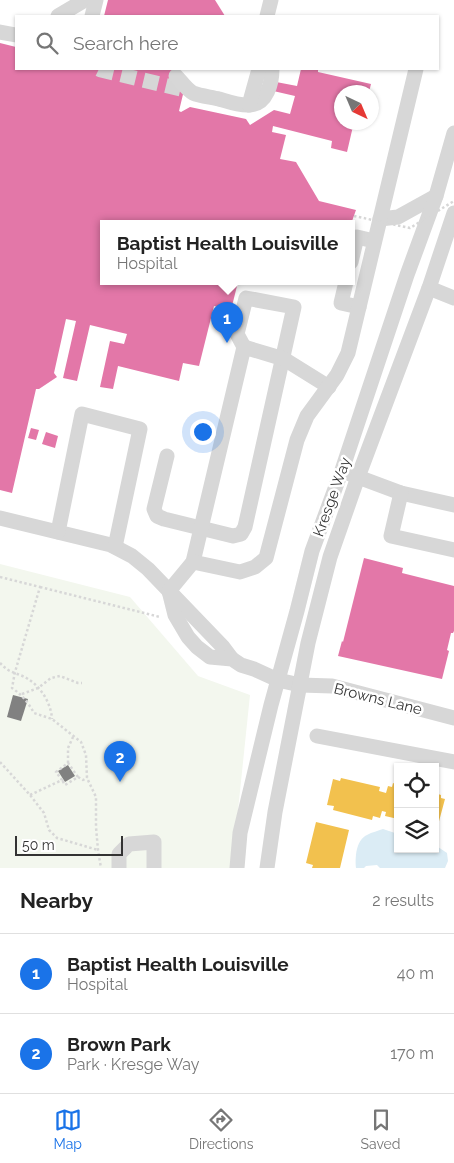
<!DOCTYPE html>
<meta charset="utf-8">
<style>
:root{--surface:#fff;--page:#f2f2f2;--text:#222;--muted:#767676;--line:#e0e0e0;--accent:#1a73e8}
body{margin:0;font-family:Raleway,sans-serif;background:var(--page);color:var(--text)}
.controls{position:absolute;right:15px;bottom:15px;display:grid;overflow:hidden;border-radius:0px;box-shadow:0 1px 4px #0004}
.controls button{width:45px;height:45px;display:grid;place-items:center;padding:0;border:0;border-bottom:1px solid var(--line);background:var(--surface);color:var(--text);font:25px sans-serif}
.compass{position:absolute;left:334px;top:85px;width:45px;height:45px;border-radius:50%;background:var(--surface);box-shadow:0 1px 4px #0004;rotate:136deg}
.scale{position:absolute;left:15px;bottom:12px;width:108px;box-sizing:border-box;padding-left:5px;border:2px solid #333;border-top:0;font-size:14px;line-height:18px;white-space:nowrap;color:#333;-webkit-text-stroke:4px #fff;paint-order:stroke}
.you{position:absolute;left:202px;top:431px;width:18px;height:18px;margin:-12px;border:4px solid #fff;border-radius:50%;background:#1a73e8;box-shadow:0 0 0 8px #1a73e833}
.badge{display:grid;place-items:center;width:32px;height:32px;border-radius:50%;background:var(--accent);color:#fff;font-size:16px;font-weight:700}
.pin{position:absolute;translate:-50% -41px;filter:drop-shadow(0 1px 2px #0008)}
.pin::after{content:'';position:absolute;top:26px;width:18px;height:15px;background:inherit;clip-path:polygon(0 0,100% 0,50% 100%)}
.popup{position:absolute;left:100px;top:220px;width:255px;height:65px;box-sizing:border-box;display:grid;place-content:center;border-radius:0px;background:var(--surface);filter:drop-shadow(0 1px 4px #0005);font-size:16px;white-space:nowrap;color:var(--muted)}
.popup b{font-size:19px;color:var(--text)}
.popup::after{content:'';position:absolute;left:50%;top:100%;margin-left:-10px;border:10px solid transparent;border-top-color:var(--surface)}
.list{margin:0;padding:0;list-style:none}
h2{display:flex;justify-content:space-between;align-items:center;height:65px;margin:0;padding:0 20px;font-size:21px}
h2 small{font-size:16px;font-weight:400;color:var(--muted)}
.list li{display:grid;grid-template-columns:32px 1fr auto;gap:15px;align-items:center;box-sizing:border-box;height:80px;padding:0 20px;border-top:1px solid var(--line)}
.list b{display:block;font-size:19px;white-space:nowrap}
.list p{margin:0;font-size:16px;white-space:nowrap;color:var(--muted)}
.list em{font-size:16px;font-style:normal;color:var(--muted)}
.icon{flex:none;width:28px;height:28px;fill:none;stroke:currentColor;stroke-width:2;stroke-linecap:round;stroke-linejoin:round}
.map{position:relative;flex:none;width:454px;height:868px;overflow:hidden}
.search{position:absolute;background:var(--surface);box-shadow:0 1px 4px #0004;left:15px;right:15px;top:15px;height:55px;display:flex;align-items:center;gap:12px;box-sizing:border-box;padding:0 18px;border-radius:0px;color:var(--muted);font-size:19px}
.sheet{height:225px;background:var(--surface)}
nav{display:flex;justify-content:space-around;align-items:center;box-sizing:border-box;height:70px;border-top:1px solid var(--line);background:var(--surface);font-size:14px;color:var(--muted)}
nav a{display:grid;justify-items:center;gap:2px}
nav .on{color:var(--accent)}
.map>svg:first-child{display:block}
.green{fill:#f3f7ee}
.water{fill:#dbecf5}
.homes{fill:#f2c14e}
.health{fill:#e377a8}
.building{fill:#818181}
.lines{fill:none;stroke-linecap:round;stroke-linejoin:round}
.minor-tunnel{stroke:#d6d6d6;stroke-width:15;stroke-dasharray:15 8;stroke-linecap:butt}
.path{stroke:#d7d7d7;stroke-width:2.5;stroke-dasharray:2.5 2.5;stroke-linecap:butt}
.minor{stroke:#d7d7d7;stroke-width:15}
.path-bridge{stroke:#d7d7d7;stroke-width:2.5;stroke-dasharray:2.5 2.5;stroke-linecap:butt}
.labels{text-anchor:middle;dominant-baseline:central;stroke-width:5;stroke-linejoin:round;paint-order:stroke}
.street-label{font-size:15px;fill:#333;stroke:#fff}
</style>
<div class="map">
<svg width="454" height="868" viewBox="0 0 454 868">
<rect width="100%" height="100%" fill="#fff"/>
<!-- green -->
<path class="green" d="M0,564L130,597L198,676L250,695L232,868H0Z"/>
<!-- water -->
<path class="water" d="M383,829L398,834V849H435V845L447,853L448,861L445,868H380L377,865L366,866L364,868H356C355,857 356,840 367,835C372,832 378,831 383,829Z"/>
<!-- homes -->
<g class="homes">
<path d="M341,778L380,787L379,791L386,793L388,786L392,787L393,783L398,785V819L385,816L386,812L382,811L380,818L373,816L372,820L333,810L334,806L327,805L333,779L340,781Z"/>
<path d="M435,793L441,795V798L445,799L438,825L435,824Z"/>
<path d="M316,822L349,830L340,868H312L313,865L306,863Z"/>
</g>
<!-- health -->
<g class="health">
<path d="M108,0H215L225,16H104Z"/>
<path d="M0,43L16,47V69H136L142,70V69H178L174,84L185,86L179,111L181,112L190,107L246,119L250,125L274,110L290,114L295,96L269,90L271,81L297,86L301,69H318V72L371,84L369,92H342V122H354L347,152L331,148L332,141L273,126L272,132L286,135L280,159L296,162L319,201L356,210L351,224L333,221L332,224H103V282H238L231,310L214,306L199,366L183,363L179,381L118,366L113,389L100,387L110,341L124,344L127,334L90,325L77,381L63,378L76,321L66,319L54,373L57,377L39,389H36L12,493L0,490Z"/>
<path d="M31,428L39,430L36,440L28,438Z"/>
<path d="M46,432L58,436L55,448L42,444Z"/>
<path d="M364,558L403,568L402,573L454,586V631L453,633H451L447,650L449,651L442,679L338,656L342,641L343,642Z"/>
</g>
<!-- building -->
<g class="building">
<path d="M13,695L28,699L21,721L7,717Z"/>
<path d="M68,765L75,776L65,782L58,771Z"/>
</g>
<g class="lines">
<!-- minor-tunnel -->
<path class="minor-tunnel" d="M99,69L101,70L185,90"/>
<!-- path -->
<g class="path">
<path d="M0,577L40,587L15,672L12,688C22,695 28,702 34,713L52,719L81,742L86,755L87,778L96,797V827L98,850L101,868"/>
<path d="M40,587L160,617"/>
<path d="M0,663C3,666 6,669 10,671C16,674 22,675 28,679C41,687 51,703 52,719"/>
<path d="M22,694L38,688L51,678L60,676L78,683H82"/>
<path d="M0,762L30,795L44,813L49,830L57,838L98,850"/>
<path d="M68,763V748L73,737"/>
<path d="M78,777L83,780L87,778"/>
<path d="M30,795L62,780L56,772L68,763L78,777L65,785L62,780"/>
</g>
<!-- minor -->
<g class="minor">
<path d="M58,16L85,0"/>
<path d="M92,16L96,0"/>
<path d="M267,16L271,0"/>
<path d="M0,32L16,35"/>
<path d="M176,76C181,81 187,90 193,93C200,96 211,97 219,99C229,102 240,106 250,105C267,104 272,83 272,69"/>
<path d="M249,105L259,69"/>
<path d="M380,219L398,217L436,196"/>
<path d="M351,262L357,237L374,241"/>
<path d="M346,282L341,303L359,307"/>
<path d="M429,288L454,298"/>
<path d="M167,456L154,509L157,516L164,519L233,536L241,534L245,527L294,307L246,298L237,334L244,347"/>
<path d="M350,474L401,493L454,505"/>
<path d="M401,493L391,536L454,550"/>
<path d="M0,518L111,545L132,556L148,569L223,647L232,659"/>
<path d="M58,532L82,414L140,429L115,547"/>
<path d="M193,562L244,347L284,359L329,387"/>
<path d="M169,591L193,562L240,572L255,567L266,558L297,440L307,416L337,375L348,353L416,69"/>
<path d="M169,591L175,615L188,637L197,647L210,657L232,659L241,665L254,669L278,680L300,685L332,686L454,718"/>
<path d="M317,736L454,762"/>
<path d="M119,868V854L129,844L154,842V868"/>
<path d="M237,868L240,833L271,705L297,611L312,551L342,470L407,275L436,196L454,133"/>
<path d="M267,868L275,812L308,643L330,557L358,477L429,288L454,213"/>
</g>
<!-- path-bridge -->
<path class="path-bridge" d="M354,216L410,228L454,201"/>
</g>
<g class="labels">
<!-- street labels -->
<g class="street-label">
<text transform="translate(332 497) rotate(-70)">Kresge Way</text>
<text transform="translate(378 699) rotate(14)">Browns Lane</text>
</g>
</g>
</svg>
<div class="controls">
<button><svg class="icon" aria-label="locate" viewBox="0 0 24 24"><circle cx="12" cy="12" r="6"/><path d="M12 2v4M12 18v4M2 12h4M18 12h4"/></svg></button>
<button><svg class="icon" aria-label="layers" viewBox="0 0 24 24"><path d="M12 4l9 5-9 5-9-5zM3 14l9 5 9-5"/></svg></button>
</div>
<svg class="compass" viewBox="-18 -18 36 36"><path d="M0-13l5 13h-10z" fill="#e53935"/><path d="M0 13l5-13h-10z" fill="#767676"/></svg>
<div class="scale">50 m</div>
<div class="you"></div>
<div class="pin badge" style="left:227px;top:343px">1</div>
<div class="popup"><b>Baptist Health Louisville</b>Hospital</div>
<div class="pin badge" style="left:120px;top:782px">2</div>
<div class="search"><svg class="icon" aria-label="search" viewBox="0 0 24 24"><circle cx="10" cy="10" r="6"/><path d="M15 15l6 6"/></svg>Search here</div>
</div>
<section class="sheet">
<h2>Nearby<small>2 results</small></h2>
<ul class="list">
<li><span class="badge">1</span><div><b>Baptist Health Louisville</b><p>Hospital</p></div><em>40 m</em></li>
<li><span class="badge">2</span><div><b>Brown Park</b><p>Park · Kresge Way</p></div><em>170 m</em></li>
</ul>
</section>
<nav>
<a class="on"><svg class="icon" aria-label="map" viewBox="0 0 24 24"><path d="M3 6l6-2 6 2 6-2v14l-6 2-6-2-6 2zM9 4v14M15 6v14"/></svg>Map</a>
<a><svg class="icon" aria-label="directions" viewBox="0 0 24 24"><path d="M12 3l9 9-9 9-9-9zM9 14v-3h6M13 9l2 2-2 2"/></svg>Directions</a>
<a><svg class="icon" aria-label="saved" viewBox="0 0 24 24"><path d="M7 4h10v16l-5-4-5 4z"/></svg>Saved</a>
</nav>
